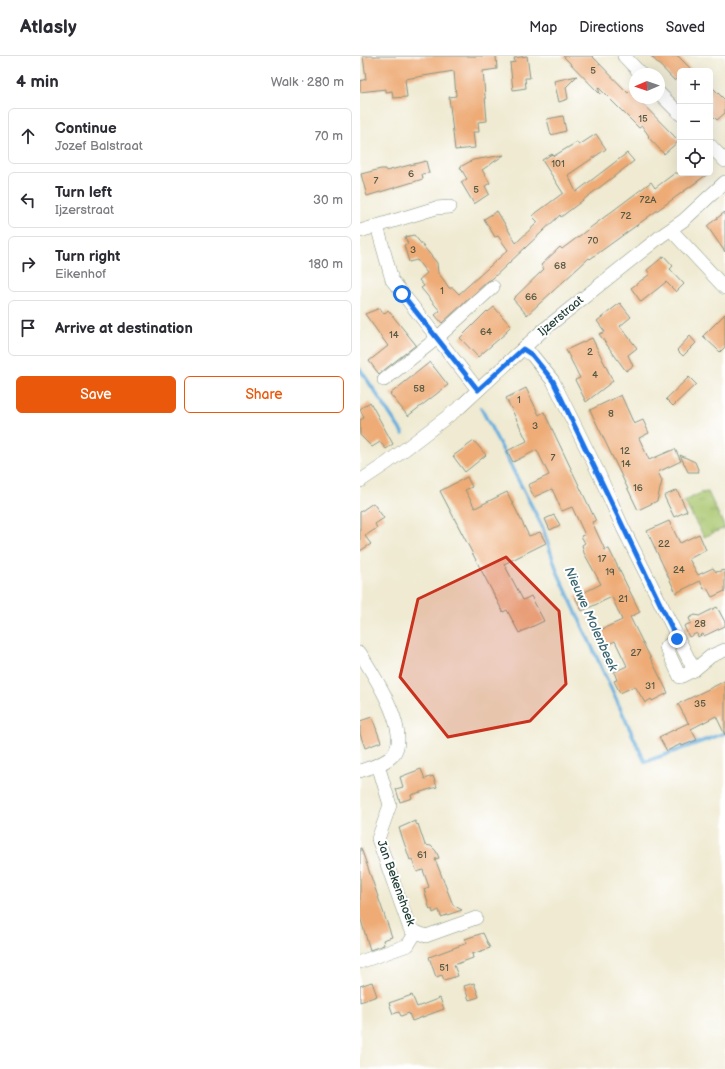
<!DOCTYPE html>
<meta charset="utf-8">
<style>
:root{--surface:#fff;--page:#f7f7f7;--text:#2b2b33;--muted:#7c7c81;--line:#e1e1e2;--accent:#ea580c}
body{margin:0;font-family:"Balsamiq Sans",sans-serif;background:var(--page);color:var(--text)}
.controls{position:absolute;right:12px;top:12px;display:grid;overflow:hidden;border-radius:6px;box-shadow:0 4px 16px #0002}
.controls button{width:36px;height:36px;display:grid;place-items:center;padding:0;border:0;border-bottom:1px solid var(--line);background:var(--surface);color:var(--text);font:20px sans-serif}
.compass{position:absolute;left:269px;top:12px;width:36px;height:36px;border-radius:50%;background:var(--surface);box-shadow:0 4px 16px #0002;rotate:268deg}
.stop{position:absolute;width:12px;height:12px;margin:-9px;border:3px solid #1a73e8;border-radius:50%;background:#fff}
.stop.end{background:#1a73e8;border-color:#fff;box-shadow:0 1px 4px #0008}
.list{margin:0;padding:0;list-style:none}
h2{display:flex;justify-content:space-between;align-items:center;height:52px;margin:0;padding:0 16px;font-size:17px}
h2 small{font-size:13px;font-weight:400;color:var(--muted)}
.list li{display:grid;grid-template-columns:26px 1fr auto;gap:12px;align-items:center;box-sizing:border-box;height:56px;margin:0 8px 8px;padding:0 8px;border:1px solid var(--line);border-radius:6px}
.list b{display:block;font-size:15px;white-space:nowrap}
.list p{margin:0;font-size:13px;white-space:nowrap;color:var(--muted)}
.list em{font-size:13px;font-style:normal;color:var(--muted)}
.actions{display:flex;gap:8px;padding:12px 16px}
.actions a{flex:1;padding:9px 0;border:1px solid var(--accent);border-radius:6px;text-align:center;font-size:14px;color:var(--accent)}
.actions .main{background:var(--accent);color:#fff}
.icon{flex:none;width:22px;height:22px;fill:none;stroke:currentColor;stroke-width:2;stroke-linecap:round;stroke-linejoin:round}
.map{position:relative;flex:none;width:365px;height:1013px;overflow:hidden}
header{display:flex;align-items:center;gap:24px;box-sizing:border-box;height:56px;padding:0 20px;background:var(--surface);border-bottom:1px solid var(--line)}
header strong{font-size:19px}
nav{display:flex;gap:22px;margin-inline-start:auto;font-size:14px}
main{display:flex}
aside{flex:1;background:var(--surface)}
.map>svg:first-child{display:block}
.park{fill:url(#park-tufts);stroke:#638150}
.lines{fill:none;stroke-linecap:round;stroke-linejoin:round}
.stream{stroke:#65addc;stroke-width:3.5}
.building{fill:#eeab76}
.minor-casing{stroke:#879482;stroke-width:14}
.minor{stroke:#fff;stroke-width:13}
.route{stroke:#1a73e8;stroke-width:5}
.marked{fill:#c8321e;fill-opacity:0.2;stroke:#c8321e;stroke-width:3;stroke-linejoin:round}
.labels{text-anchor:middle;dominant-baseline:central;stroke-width:4;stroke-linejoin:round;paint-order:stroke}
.number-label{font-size:10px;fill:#535844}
.street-label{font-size:12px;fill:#1f3d34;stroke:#fff}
.water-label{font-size:13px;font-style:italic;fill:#38646f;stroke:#fff}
</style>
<header>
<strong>Atlasly</strong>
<nav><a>Map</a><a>Directions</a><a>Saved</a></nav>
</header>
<main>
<aside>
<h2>4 min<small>Walk · 280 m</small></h2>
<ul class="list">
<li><svg class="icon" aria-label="ahead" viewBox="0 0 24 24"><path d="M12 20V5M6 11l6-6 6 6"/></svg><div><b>Continue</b><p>Jozef Balstraat</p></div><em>70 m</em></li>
<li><svg class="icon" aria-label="left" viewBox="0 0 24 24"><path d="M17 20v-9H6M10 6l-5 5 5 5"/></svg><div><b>Turn left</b><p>Ijzerstraat</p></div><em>30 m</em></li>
<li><svg class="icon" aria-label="right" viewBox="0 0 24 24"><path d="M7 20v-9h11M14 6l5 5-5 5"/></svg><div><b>Turn right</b><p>Eikenhof</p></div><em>180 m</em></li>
<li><svg class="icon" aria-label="arrive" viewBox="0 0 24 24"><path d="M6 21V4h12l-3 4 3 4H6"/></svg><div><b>Arrive at destination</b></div></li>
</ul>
<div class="actions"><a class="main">Save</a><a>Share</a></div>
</aside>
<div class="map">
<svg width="365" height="1013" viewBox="0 0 365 1013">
<defs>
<pattern id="park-tufts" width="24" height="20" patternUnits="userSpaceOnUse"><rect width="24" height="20" fill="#a7c56c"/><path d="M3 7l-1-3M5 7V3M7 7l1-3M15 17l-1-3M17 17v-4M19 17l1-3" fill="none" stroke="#87a15a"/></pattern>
</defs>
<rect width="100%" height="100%" fill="#fff"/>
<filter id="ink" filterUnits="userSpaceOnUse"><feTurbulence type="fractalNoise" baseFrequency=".025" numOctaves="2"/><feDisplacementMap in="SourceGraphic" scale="8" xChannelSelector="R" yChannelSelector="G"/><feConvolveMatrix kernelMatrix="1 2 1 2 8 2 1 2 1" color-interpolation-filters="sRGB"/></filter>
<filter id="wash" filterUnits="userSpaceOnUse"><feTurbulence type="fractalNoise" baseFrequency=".012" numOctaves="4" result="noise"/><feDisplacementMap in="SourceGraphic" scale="16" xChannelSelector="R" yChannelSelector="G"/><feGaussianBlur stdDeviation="0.9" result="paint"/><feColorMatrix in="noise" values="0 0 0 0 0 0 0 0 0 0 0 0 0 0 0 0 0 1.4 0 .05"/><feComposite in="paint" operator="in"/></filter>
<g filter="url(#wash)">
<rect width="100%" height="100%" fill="#efead1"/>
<!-- park -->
<path class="park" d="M348,436L365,472L344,481L324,445L341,437Z"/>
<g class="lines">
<!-- stream -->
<g class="stream">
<path d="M0,313L43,378"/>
<path d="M121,352L182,470L197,515L285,706L365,677"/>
</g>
</g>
<g id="blocks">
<!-- building -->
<g class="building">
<path d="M3,0H136L137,13L123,15L127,65L118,66L119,76H113L115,92L95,94L89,41L96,40L94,15L45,23L47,41L33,42L32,35L26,36V33L0,36V25L6,23Z"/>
<path d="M167,0L170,22H165L166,32L153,34L150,7L155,6L154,2Z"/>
<path d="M203,0H232L268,37L270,35L319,85L304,98L288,81L289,80L282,70L279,72L238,31L240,38Z"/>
<path d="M291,0H318L333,15H320V20L315,25Z"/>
<path d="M217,20L206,31L208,43L199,46L194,25Z"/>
<path d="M350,29L365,44V57L357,64L350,57Z"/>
<path d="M203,60L206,75L191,79L187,63Z"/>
<path d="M236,78L246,93L208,119L216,136L267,97L274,105L201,161L200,159L132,223L128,225L82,267L75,259L80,255L61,232L64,230L59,224L67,217L57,204L49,206L44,189L48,188L45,181L54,179L77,207L78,217L83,223L89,232H93L99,238L148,194L138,180L135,181L124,163L137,155L156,187L178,166L172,160L203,137L182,104L192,98L194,100L217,86L219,89Z"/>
<path d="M144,99L122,114L130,127L125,130L129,138L114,148L101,126L107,123L100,111L113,104Z"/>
<path d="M66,105L69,117L62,118L63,123L7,140L1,118L21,113H25L26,115Z"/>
<path d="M315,117H349L230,203L229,202L167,259L153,243L184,213L181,209L200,191L202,193L291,126L295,132Z"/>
<path d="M365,156V196L347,170Z"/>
<path d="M304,200L313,210L310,213L324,228L316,236L306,226L281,246L271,232L290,218L287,214Z"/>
<path d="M260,247L271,261L260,270L277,292L268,299L273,310L266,315L239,278L245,276L237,265Z"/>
<path d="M134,251L151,270L146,275L147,276L118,301L100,282L127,255L128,256Z"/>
<path d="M20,252L24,258L28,254L56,289L19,318L9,305L28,290L5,258Z"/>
<path d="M365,258V291L360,296L343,280Z"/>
<path d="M330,280L336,287L323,300L317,294Z"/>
<path d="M232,282L253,325L226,346L215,324L220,322L206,294Z"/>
<path d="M70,306L88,329L48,360L30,338Z"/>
<path d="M329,321L336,328L313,350L306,343Z"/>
<path d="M166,332L179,359L184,356L236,465L232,466L245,494L249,493L280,556L270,561L308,637L292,645L291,643L285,647L275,630L260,637L254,625L257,624L254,616L267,610L255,585L245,590L238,575L262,564L252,541L222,555L215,541L241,528L224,497L222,489L225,487L221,480L225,479L212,451L202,455L192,433L174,441L168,429L189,419L177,394L153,406L147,395L167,385L146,342Z"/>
<path d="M261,339L274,368L283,364L289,377L279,382L289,404L315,393L321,405L298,416L302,425L297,445L278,454L230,354Z"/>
<path d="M10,346L33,388L26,393L20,386L12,391L0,379V364L4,362L0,353Z"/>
<path d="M114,385L126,399L105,416L93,400Z"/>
<path d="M320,399L335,406L339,416H328Z"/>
<path d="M107,421L112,431L105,434L115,452L147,436L169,480L180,476L186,487L144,508L163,544L171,540L184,565L159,577L147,554L143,556L80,435Z"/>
<path d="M317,434L327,455L314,461L304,440Z"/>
<path d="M13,447L24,462L15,468L17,472L5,480L11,488L0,495V456Z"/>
<path d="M194,459L200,469L190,474L185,463Z"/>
<path d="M309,465L320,487L339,478L346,494L329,503L338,519L353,512L356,516L365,514V535L352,541L347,532L344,533L340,525L316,537L287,475Z"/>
<path d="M357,551L365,566V570L344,580L343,578L338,581L337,577L329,581L324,570L331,567L329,562L335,559L339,560Z"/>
<path d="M365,625V679L356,660L331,673L337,684L322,690L321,688L307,695L299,681L328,667L329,668L318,648Z"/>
<path d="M12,661L21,686L5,692L0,678V665Z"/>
<path d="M61,713L65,723L73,720L77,731L51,739L52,742L40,746L36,733L43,731L40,721Z"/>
<path d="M55,765L57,769L58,768L65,789L71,790L76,795L79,802L75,803L93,849L102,854L81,861L79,854L73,857L72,853L70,854L64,833L69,831L63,814L57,816L52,803L50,804L39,772Z"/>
<path d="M0,792H1L32,881L23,884L24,889L10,894L0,861Z"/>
<path d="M123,877L130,892L112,898L113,902L94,909L98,920L84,924L82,919L76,921L69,901L107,887L105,883Z"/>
<path d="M12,926L17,940L0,946V930Z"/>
<path d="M114,927L119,941L109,944L104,930Z"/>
<path d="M52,939L57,951L80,942L84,953L52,965L49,957L41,960L39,956L33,958L29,947Z"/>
</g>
</g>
</g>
<g filter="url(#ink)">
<use href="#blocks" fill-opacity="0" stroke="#879482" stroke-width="1"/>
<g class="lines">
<!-- minor casing -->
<g class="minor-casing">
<g id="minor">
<path d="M264,0L281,18"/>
<path d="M299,37L320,58"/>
<path d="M350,89L365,105"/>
<path d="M90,151L76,152L17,170L32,224L118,334"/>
<path d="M311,174L365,232"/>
<path d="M0,175L17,170"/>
<path d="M163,293L172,299L193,325L238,416L263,472L334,614L351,600L365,594"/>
<path d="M24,324L76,283L133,231"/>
<path d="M0,425L27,407L100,351L182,275L301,180L324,164L365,126"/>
<path d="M317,583L306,591L320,621L334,614"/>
<path d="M0,597C13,618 52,676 33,699C25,708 11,711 0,715"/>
<path d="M18,709L30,749L18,783L50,873L56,876"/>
<path d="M0,906L48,889L56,876L66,880L116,862"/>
</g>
</g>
<!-- minor -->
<use href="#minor" class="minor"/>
</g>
</g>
<g class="lines" filter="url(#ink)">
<!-- route -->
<path class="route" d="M42,238L118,334L163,293L172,299L193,325L317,583"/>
</g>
<!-- marked area -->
<path class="marked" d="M146,501L199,555L206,628L170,665L88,681L40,621L58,543Z"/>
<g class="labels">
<!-- number labels -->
<g class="number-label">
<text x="233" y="15">5</text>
<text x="283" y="63">15</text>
<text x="198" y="108">101</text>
<text x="51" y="118">6</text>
<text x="16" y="125">7</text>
<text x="116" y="134">5</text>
<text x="288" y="144">72A</text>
<text x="266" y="160">72</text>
<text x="233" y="185">70</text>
<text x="53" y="194">3</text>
<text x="200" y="210">68</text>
<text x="82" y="235">1</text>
<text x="171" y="241">66</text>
<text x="126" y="276">64</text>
<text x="34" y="279">14</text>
<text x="230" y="296">2</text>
<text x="235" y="319">4</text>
<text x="59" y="333">58</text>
<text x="159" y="344">1</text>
<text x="251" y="358">8</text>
<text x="175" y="370">3</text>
<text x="265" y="395">12</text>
<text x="193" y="402">7</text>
<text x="266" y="408">14</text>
<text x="278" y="432">16</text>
<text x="304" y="488">22</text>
<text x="242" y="503">17</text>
<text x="319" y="514">24</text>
<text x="250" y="516">19</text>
<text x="263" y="543">21</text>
<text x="340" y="568">28</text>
<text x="276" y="597">27</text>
<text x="290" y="630">31</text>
<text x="340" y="648">35</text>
<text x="62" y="799">61</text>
<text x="84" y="912">51</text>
</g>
<!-- street labels -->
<g class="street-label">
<text transform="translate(201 260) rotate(-40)">Ijzerstraat</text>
<text transform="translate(36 827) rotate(70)">Jan Bekenshoek</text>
</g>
<!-- water labels -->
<g class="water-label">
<text transform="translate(231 563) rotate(66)">Nieuwe Molenbeek</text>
</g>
</g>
</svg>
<div class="controls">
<button>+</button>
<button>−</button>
<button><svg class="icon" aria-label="locate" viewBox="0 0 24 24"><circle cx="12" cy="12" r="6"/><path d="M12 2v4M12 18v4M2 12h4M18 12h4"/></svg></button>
</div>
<svg class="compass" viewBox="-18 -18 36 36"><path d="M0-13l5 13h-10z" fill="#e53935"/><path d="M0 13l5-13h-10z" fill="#7c7c81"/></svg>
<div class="stop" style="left:42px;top:238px"></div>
<div class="stop end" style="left:317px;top:583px"></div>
</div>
</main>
